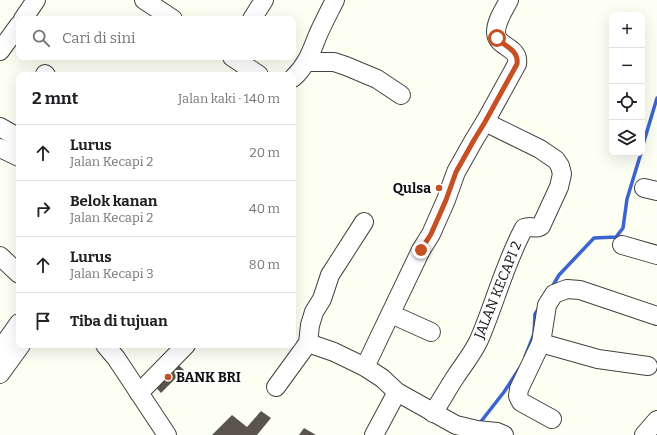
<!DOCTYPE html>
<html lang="id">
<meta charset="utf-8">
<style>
:root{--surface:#fff;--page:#f2f2f2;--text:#202124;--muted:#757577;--line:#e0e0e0}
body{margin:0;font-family:Bitter,serif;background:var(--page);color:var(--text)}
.controls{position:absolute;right:12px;top:12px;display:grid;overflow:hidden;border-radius:8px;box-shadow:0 4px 16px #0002}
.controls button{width:36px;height:36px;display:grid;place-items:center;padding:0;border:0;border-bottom:1px solid var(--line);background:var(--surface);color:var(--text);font:20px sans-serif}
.stop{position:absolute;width:12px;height:12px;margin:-9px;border:3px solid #c45023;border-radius:50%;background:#fff}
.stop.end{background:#c45023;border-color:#fff;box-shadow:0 1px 4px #0008}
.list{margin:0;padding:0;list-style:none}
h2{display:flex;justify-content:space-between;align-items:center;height:52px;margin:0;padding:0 16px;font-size:17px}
h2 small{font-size:13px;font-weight:400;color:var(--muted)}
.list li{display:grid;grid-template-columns:26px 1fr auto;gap:12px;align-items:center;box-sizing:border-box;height:56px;padding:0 16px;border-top:1px solid var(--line)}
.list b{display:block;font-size:15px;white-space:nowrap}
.list p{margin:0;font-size:13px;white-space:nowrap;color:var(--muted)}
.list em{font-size:13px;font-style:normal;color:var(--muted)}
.icon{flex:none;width:22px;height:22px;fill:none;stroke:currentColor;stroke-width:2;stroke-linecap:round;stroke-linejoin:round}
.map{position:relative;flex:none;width:657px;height:435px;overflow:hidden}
.search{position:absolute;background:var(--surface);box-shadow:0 4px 16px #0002;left:16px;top:16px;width:280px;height:44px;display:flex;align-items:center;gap:10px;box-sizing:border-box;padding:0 14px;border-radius:8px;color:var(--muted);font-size:15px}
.panel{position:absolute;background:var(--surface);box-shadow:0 4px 16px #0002;left:16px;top:72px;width:280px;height:276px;border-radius:8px}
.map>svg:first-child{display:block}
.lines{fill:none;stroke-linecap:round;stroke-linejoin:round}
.stream{stroke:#3a64d1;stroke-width:3.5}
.building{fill:#59554b}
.minor-casing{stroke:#424242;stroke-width:20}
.minor{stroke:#fff;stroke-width:18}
.route{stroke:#c45023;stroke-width:5}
.poi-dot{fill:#c45023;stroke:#fff;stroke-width:1.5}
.labels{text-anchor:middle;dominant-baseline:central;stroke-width:4;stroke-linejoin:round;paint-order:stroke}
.poi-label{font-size:14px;font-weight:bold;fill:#0f0f0f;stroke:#fff;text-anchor:end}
.street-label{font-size:14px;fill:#0f0f0f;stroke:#fff}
</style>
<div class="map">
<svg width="657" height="435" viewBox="0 0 657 435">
<rect width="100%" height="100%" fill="#fdfff2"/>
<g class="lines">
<!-- stream -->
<g class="stream">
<path d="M642,148L657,98"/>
<path d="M552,287L559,275L594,238L616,237L623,228L627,199L641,153"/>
<path d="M525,357L534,334L535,314L539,308"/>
<path d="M479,424L504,392L521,366"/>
</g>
</g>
<!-- building -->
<g class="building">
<path d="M174,361L184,370L161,393L152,383Z"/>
<path d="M261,411L271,418L257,435H212L232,415L247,427Z"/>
<path d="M304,428L316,435H299Z"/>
</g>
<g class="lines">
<!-- minor casing -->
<g class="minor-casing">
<g id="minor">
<path d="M144,0L173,19"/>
<path d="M23,19L36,0"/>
<path d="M252,19L264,0"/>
<path d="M0,51L19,25"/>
<path d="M232,57L259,75"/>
<path d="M306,62H334L346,66L377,79L401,95"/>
<path d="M45,74L46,75"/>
<path d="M293,78C306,66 311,53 317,37C322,25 329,12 335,0"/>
<path d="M0,127L19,138"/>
<path d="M0,148L19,157"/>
<path d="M644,188L657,191"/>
<path d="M622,245L657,255"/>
<path d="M0,256L19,274"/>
<path d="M391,314L431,332"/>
<path d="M308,343L334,352L365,367L382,378L397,392L456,425L477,430L497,432L504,435"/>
<path d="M541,343L598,359L648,366"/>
<path d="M105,345L116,358L126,373L167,435"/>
<path d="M0,350L19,323"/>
<path d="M365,367L421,250L431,234L446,200L456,172L474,140L485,122L517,64C520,46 496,48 496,32C496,21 504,10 509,0"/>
<path d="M0,374L21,345"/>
<path d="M276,387L308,343L310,325L314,312L322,299L330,275L364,222"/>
<path d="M139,393L186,345"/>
<path d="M433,413C441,401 448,388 456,376C464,364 473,353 479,340C495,303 505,263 524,228C532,225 537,230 541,226L559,187L562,174L560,166L556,160L540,149L485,122"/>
<path d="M552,419L521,402L518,396L519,389L541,343L547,305L554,294L567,289L580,290L657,316"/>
<path d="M374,435L397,392"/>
<path d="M644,435L657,420"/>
</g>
</g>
<!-- minor -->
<use href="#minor" class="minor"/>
</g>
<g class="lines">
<!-- route -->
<path class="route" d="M421,250L431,234L446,200L456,172L474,140L485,122L517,64C519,50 505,47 497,38"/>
</g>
<!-- markers -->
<g class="poi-dot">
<circle cx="439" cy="188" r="4"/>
<circle cx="168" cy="377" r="4"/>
</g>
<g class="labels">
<!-- poi labels -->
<g class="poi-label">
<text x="431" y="188">Qulsa</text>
<text x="176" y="377" text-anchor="start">BANK BRI</text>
</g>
<!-- street labels -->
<g class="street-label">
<text transform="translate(498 290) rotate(-68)">JALAN KECAPI 2</text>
</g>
</g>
</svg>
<div class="controls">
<button>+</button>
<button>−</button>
<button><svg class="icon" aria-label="locate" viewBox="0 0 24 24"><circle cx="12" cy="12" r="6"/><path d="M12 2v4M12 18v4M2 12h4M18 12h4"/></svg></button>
<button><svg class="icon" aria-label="layers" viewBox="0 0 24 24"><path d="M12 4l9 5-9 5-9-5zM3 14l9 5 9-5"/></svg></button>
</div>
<div class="stop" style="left:497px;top:38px"></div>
<div class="stop end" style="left:421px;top:250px"></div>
<div class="search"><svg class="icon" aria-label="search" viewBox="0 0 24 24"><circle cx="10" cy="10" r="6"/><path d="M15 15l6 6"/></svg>Cari di sini</div>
<section class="panel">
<h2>2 mnt<small>Jalan kaki · 140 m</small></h2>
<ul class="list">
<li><svg class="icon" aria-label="ahead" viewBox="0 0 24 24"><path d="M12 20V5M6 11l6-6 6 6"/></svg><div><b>Lurus</b><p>Jalan Kecapi 2</p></div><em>20 m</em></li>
<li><svg class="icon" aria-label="right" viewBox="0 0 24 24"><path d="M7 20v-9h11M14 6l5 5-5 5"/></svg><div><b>Belok kanan</b><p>Jalan Kecapi 2</p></div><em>40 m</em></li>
<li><svg class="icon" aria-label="ahead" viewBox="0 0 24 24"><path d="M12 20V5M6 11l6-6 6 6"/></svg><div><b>Lurus</b><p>Jalan Kecapi 3</p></div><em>80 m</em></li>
<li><svg class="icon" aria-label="arrive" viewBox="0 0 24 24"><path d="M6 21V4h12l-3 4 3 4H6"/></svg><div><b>Tiba di tujuan</b></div></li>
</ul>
</section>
</div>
